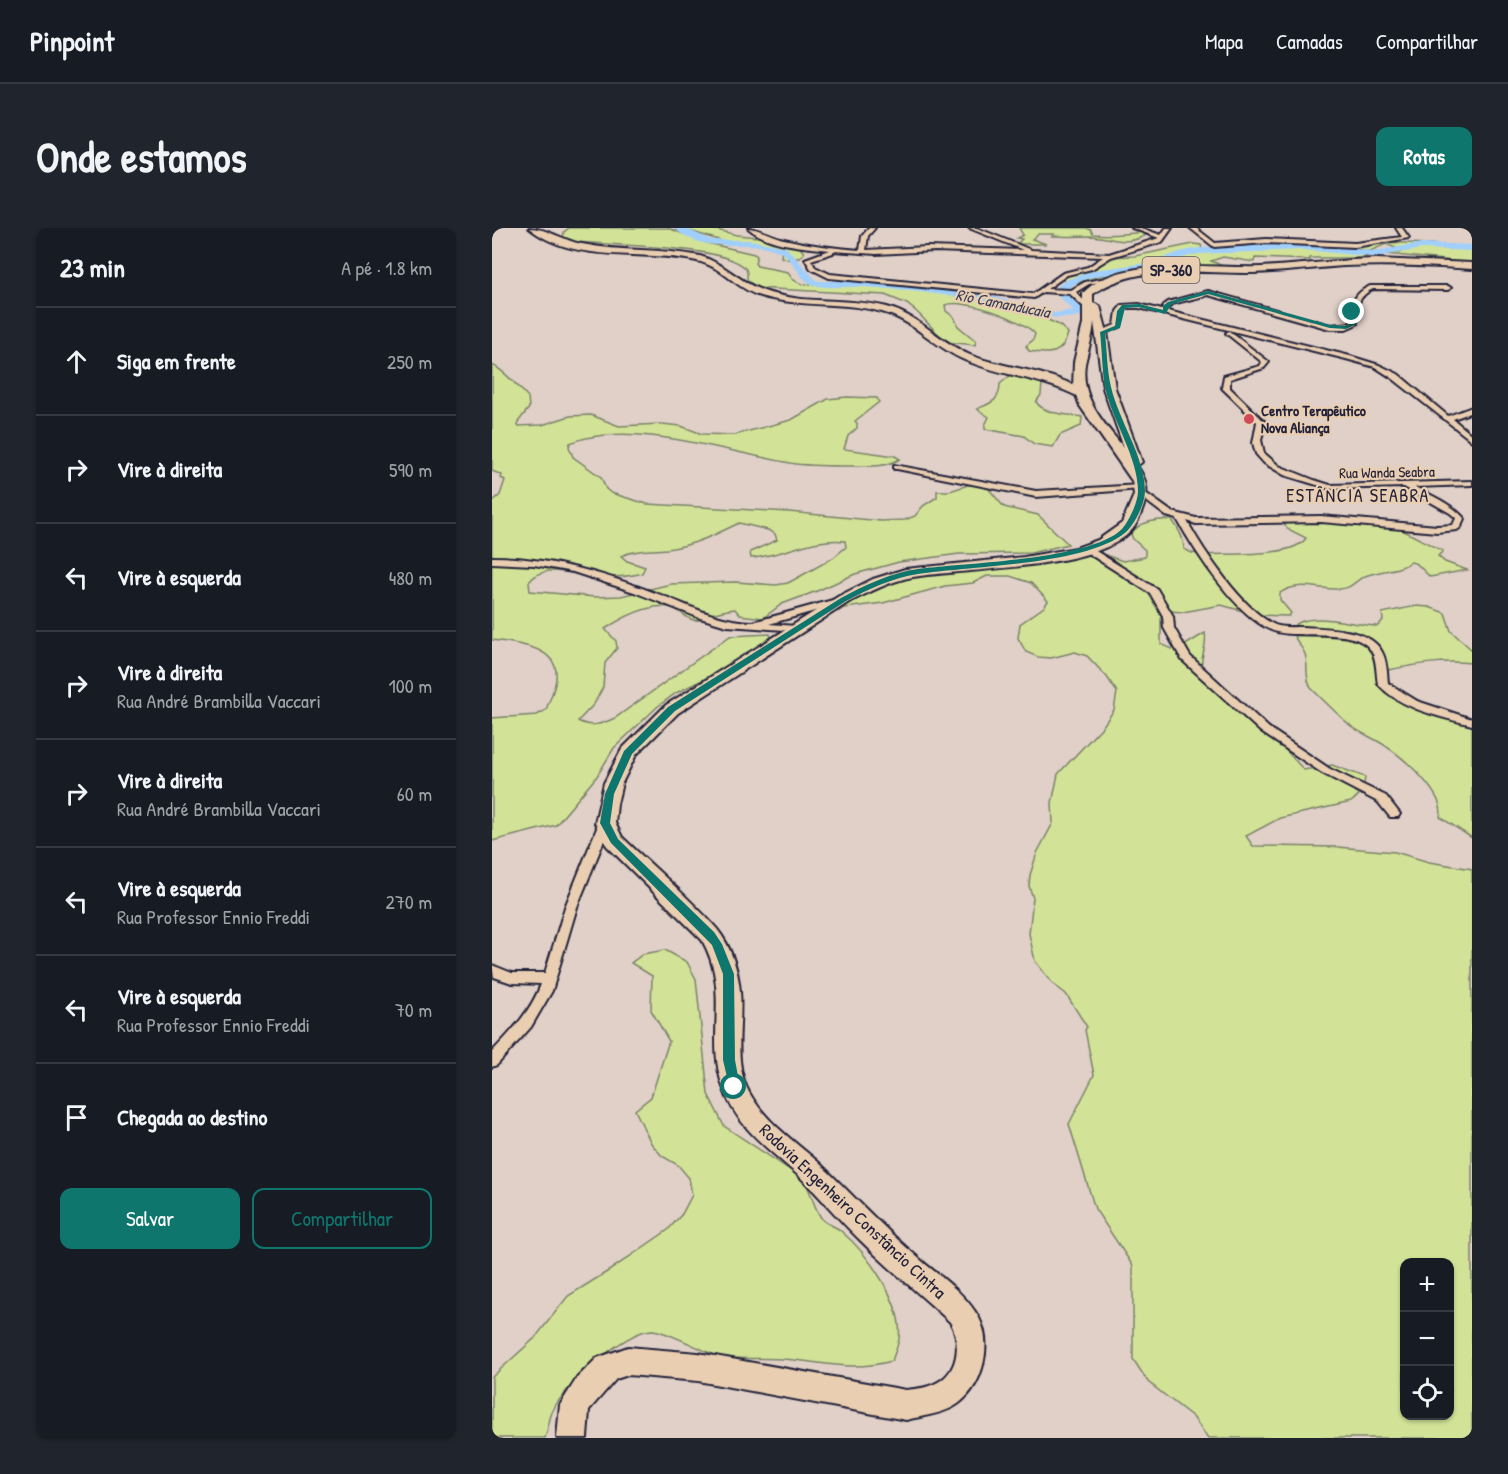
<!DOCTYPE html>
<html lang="pt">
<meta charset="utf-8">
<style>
:root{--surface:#171b24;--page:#20242c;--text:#f1f3f6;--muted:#9ea1a6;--line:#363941;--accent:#0f766e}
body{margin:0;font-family:"Patrick Hand",sans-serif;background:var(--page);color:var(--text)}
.controls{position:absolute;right:18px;bottom:18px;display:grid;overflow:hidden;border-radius:12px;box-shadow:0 2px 4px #0004}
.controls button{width:54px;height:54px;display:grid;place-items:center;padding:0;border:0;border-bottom:2px solid var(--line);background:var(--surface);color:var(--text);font:30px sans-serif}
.stop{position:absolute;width:18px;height:18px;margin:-14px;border:4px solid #0f766e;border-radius:50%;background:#fff}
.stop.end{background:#0f766e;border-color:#fff;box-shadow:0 2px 6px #0008}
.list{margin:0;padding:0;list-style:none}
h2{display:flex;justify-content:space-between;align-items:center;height:78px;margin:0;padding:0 24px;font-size:26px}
h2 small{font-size:20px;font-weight:400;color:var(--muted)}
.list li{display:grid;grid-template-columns:39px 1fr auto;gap:18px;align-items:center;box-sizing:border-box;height:108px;padding:0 24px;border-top:2px solid var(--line)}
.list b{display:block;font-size:22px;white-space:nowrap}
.list p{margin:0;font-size:20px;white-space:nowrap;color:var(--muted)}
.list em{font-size:20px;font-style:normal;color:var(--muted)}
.actions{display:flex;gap:12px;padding:18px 24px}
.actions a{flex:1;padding:14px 0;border:2px solid var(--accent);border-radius:12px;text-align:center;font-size:21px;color:var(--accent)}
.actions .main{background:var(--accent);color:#fff}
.icon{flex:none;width:33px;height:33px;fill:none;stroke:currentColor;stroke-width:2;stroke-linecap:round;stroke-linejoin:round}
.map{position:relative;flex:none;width:980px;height:1210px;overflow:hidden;border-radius:12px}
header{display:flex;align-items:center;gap:36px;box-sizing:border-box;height:84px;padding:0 30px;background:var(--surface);border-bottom:2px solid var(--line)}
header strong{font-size:28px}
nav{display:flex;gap:33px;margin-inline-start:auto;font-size:21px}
.intro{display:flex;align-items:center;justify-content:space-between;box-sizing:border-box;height:144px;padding:0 36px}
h1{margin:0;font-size:42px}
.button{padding:15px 27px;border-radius:12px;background:var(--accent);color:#fff;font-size:21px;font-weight:700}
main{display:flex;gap:36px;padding:0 36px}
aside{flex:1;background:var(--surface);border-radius:12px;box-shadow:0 2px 4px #0004}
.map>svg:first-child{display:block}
.green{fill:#d2e397;stroke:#7a8269;stroke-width:1.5;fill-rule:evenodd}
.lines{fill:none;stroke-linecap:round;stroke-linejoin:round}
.river{fill:#a1cffc;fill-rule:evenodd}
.minor-casing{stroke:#22223b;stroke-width:4}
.secondary-casing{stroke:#22223b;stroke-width:4}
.primary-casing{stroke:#22223b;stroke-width:4}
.minor{fill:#eaceb1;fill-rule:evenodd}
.secondary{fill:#eaceb1;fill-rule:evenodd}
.primary{fill:#eaceb1;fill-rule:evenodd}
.route{fill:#0f766e}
.poi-dot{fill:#d1495b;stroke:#eaceb1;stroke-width:2}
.labels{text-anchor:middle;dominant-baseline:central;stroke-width:4.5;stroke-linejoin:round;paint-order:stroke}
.far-poi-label{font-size:15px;font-weight:bold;fill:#22223b;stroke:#eaceb1;text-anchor:start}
.far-street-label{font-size:15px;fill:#22223b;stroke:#eaceb1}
.shield{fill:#eaceb1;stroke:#5e565e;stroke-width:1.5}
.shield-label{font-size:16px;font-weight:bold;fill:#22223b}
.far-water-label{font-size:16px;font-style:italic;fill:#353c58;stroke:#eaceb1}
.far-quarter-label{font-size:18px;letter-spacing:1.5px;fill:#22223b;stroke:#eaceb1}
.street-label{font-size:18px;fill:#22223b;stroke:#eaceb1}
</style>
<header>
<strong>Pinpoint</strong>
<nav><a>Mapa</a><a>Camadas</a><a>Compartilhar</a></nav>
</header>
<div class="intro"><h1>Onde estamos</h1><a class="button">Rotas</a></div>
<main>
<aside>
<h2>23 min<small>A pé · 1.8 km</small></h2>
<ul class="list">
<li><svg class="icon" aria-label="ahead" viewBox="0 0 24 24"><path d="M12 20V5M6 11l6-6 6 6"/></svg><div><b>Siga em frente</b></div><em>250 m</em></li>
<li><svg class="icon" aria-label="right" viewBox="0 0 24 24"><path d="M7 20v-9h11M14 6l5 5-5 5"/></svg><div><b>Vire à direita</b></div><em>590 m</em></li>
<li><svg class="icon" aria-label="left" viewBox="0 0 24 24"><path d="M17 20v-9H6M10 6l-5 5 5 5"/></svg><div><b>Vire à esquerda</b></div><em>480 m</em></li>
<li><svg class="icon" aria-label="right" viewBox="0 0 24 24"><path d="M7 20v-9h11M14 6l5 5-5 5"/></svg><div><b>Vire à direita</b><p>Rua André Brambilla Vaccari</p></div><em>100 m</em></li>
<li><svg class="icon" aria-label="right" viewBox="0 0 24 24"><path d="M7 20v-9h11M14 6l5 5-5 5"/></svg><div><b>Vire à direita</b><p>Rua André Brambilla Vaccari</p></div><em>60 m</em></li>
<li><svg class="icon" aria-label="left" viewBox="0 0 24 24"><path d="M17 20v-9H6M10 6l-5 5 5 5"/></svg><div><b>Vire à esquerda</b><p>Rua Professor Ennio Freddi</p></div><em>270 m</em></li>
<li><svg class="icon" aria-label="left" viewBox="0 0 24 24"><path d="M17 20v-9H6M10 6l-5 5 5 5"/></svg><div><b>Vire à esquerda</b><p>Rua Professor Ennio Freddi</p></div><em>70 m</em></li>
<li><svg class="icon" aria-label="arrive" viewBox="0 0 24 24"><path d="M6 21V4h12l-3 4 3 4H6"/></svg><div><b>Chegada ao destino</b></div></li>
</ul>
<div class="actions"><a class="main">Salvar</a><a>Compartilhar</a></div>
</aside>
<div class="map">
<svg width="980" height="1210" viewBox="0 0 980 1210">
<rect width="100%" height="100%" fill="#e0d0c7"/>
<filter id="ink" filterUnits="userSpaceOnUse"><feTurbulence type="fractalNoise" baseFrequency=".0167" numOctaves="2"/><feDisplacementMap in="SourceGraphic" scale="12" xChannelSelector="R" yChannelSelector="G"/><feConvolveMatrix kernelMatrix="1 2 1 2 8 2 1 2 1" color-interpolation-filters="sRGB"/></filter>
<g filter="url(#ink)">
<!-- green -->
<g class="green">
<path d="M77,0H176L215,15L262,26L265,28L263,35L265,38L296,44L300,51L309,56L398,58L510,74L532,81L567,97L576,105C571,127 558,127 537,123L534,118L541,112L543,106C531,91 472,70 453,77L454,83L462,89L466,98L484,113L483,117L454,114L425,84L415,76L393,67L264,60L256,57C254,51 257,43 253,40C231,16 111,18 75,13L71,11L72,4Z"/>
<path d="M188,0H217L245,7L276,10L307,18L312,25C306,32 298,33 289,29L290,21L268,15L233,14Z"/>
<path d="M527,0H594L599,2L601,6C619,8 635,6 653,4L656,6C633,19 624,10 600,8C587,8 575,9 562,8H560L562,6H546L540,11L554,16H525L530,11L525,10L531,7Z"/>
<path d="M795,12L853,16L886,14L940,16L980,22V35L885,25L890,23L908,25L911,23L894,16L878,23L792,15L788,16L869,24L876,28L868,30H818V32L763,30L762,34L731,29L719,33L734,39L636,45L608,48L584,55L573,54L569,49L575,44L608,36L609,30L612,29L643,28L701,16L709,17L710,21L731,20L718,16L791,21L778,17L751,16L755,13Z"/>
<path d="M0,137C9,140 29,161 36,169L37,180L26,194V198L50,197L78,188L99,187L127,198L170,196L189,198L210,206L242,207L299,192L336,171L355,169L385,170L387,174L363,193L365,195V200L356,208L352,221L403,228L408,231C392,240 377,238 359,238C340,238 322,238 304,236C240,226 140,190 78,215L77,219L81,229L109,249L114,261L119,265L155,276L297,284L389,293L413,292L423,288L431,278L445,269V263H458L476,257L488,256L496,260L512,279L546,287L576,316L539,325L467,326L407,334L363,346L325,363L290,376L271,390L248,387L243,381C235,382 228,383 220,386C216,388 212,392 208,392C197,394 191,385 183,381C161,372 130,390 113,401L124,413L125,420L113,435L111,459L102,476L86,493C99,500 110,496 123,490L238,408L278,406L280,413L252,431L184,465L165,479L122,520L105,548L64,597L0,613V490L45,487L54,482C57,472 64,460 64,449C67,418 22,415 0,412V274L8,267L13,252L9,250L10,247L0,243ZM247,295L276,302L283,306L285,312L258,324L259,330C291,328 321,309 353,313L354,319L341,330L316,344L296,355L284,357L244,354L179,356L129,368L103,369L38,363L37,354C53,334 78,347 99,348C115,349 134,350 150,345L153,339L135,333L129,328C143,321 160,323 175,321C200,318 225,306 247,295Z"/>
<path d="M520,146L550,155L549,167L544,174C553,187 575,186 590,189L589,198L568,207L561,219L542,216L532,208L493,201V197L497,189L485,181C499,175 508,173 508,156Z"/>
<path d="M844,289L908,301L951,323L946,328L953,334L975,342L938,349L925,336L919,334C905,344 888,341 871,349C862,354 859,361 847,361C827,362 806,352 788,365V372L799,385L797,388L766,387L729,377L691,384L677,383L669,388V416L680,421L695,416L713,405C716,419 707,429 710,442L733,472L788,516L812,542L840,537L873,549C872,562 868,567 859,574L788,590L754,608L761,618L845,619L903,624L937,634L980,641V1210H716L701,1189L656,1154L641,1131V1038L603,981L577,896L602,847L593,802L595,799L574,766L561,756L543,733L537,706L541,670L537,658L538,647L545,625L561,595L560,575L566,546L611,498L622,482L625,464L615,449L595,428L583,424L559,430L546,429L534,424L526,410L528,396L552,379L556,373L539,355L518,348H495L481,355L453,358L391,375L352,380L346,384L354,373L406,349L608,320L610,326L631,333L653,329V322L641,311L639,306C647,293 667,291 680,292C687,301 692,310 692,321L700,325L713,327C735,325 802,330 814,310L796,301L792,296L821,290ZM912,1034H958V1188H912Z"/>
<path d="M924,378L937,379L953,385L959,403L980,422V435C950,432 926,436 896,442L893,445C899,470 958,484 980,490V610L948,589C955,568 912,530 895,519C884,511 870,506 859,498C845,486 832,473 819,460C812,448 817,438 813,426C809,417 801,410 799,400C817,381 863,398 886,398L891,392L890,385Z"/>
<path d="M173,722L195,734L204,751L216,866L232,898L310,950C320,961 320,978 330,991C335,997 344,998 349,1003C375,1025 412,1075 407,1111C406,1118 402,1126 400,1133C359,1144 332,1134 291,1131C271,1129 242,1133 223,1127C209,1122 173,1102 160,1102C132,1103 72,1158 60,1184C57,1192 56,1202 53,1210H0V1149L43,1110L76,1068L118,1042L176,1002L190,986L200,967L197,950L186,937L170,928L159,915L143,882L159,869L177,813L159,782L160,748L139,735L151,726Z"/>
</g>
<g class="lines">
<!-- river -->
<path class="river" d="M182,0H193L219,12H258L294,19L324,52L328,53H368L453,60L503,69L563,85L581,82L564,66L566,58L574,52L603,42L661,34L687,24L707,20L811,16L883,23L930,15L980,17V23L930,21L883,29L811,22L707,26C692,28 680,35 666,39C636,48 602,41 575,61L574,65L592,82L588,88C565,93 547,87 525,81C475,68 424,63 372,59C357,58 341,61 326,58C306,55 303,30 286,23C251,8 216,30 182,0Z"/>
<!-- minor casing -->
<g class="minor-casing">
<g id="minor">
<path d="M256,0C266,0 281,9 292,11C317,17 343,20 368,22L370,8L377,0H383L376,8L374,22L436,19L531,22L477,0H485L539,22L617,26L667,10L640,0H648L669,7L674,0H680L670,14L619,29L600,41L575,47L555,61L579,62L593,54L636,46V48L597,56L584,64L601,83L598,85L578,66L551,64L542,70L337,50L319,41L313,31L338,22C312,19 277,18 256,0ZM341,23L384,26L443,23L611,29L596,39L571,45L541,66L338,46L323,39L319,32L341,25Z"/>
<path d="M698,0H704L723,15L774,11L863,15L910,9L904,0H910L917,10L863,19L774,15L722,19Z"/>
<path d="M878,58H956L959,60L956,62L881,61C866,68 863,80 865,96L854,101H838L716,67L680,76L677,79L676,83L858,128L887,137L906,146L956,188L980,179V184L961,191L980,207V213L900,150L883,139L854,131L647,80H634L631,83L628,99L610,106L607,104L623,97L625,83L630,77L647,76L670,82L672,77L676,74L716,63L838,97L859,95C857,78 862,65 878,58Z"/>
<path d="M737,103L777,134L772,140L738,151V160L773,194L769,212L772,225L787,238L822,252L838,257L980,253V257L923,259C940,268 960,276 972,290L969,299L965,302L945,304L829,294L704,296L695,293C712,324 751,382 783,397C791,400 802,399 810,399C833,400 878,400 890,424C895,433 895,445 896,455L925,473L980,491V497C949,489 908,481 886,456C884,446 885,433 880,424C865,396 803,413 779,402C744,387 703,324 685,291L674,288L645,266L652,264L680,284L704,290L829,288L945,298L961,297L964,290L958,285L912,259L838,261L792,247L772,235L764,226L761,215L765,194L730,160L732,148L768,138L770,134L735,106L734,105Z"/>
<path d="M402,237L544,263L649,257L653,259L649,261L544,269L405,241H402Z"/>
<path d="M594,317L665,361L681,388L682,400L698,428L777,500L838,541L894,568L908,586L906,589H898L886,574L830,545L769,504L690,432L672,400L671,388L658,365L591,322L590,320Z"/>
<path d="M0,329C59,329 114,346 169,367C200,379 227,393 261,394L348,370L353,373L351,375L277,396L304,398L309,401L307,403L235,398L208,390L142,364L81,344L42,337L0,335Z"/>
<path d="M113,591L119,595L85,679L60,763L39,799L5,837L0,839V824C20,803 39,783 49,756L20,755L2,749L0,737L20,745H53L73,679L107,595Z"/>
</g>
</g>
<!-- secondary casing -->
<g class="secondary-casing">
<path id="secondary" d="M37,0C55,0 72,13 90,16C129,24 169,20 208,28C232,35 249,55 272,63C311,77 355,69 395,79C427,88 448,114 478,127C509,140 572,144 594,166L589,169L585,168C548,149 506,148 468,130C441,117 420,92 390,84C350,73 308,80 268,68C245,61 229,38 205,33C152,21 82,37 37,0Z"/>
</g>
<!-- primary casing -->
<g class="primary-casing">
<path id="primary" d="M884,31L980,35V41C938,38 895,36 852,38C822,40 792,44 761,45C708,46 647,34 601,66V75L608,78L615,104L623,160L650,234L645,238C655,252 657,263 651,280C648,288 645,297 638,304C601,342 474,340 421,349C398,353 378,364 357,374L186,485L144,527L130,555L125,576L123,595L130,609C160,638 198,670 225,701C239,718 246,742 248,763C251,797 240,835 258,866C274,894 301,912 325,933C358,964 388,997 423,1027C444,1046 473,1064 487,1090C501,1117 491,1158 466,1176C452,1186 430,1188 414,1192L206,1153L136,1147L124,1151L97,1182L95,1210H65L68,1177L85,1150L105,1130L136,1119L206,1125L414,1162C423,1161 434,1160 442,1156C467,1146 470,1114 458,1094C428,1066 396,1040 367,1011C346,991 328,968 307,948C278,922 243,898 231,859C213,808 239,763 210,712L115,618L103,595L112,555L130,521L174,477L347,368L381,351L413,341L532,329L584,320L606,312L630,295L642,267L640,253L588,178L581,159L582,134L591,96V65C628,26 719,41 769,39C808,37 846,32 884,31ZM602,94L611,160L632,220C612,195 588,171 593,136C596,122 601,108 602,94Z"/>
</g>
<!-- minor -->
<use href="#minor" class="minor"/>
<!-- secondary -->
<use href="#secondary" class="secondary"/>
<!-- primary -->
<use href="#primary" class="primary"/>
</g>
</g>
<!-- route -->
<path class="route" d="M716,63L838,97L853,98L859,95L857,84L860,83L862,84L864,96L854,101L838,100L716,66L680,76L673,86L647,79L633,80L628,100L613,105C615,123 615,142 619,159C627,193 653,229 653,263C653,275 643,296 634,304C596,337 478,338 426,346C400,350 377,361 354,373L183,483L140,526L122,566L118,595L126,611L222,704L230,716L242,746L243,832L248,859L246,862H238L231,832V746L220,717L119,615L108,595L113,566L132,523L176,479L349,370C373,357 398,345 426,341C472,335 599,332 630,301C637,293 646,274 646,263C646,229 620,192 613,159C610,141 610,122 608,104L623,98L625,83L630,77L647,76L671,82V78L676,74Z"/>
<!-- markers -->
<circle class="poi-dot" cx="757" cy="191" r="6"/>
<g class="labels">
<!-- far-poi labels -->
<g class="far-poi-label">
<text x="769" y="182">Centro Terapêutico<tspan x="769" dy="17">Nova Aliança</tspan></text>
</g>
<!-- far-street labels -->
<g class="far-street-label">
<text transform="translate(895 244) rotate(-1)">Rua Wanda Seabra</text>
</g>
<!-- shield labels -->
<rect class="shield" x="650.5" y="29" width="57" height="26" rx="4.5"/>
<g class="shield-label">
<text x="679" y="42">SP-360</text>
</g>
<!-- far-water labels -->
<g class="far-water-label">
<text transform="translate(511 75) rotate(11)">Rio Camanducaia</text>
</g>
<!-- far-quarter labels -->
<g class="far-quarter-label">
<text x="866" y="267">ESTÂNCIA SEABRA</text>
</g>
<!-- street labels -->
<g class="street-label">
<text transform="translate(361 983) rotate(43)">Rodovia Engenheiro Constâncio Cintra</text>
</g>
</g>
</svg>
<div class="controls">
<button>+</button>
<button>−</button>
<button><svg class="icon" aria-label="locate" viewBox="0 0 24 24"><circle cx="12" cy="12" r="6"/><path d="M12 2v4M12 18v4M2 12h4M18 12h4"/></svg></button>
</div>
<div class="stop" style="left:242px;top:859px"></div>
<div class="stop end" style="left:860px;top:84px"></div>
</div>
</main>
